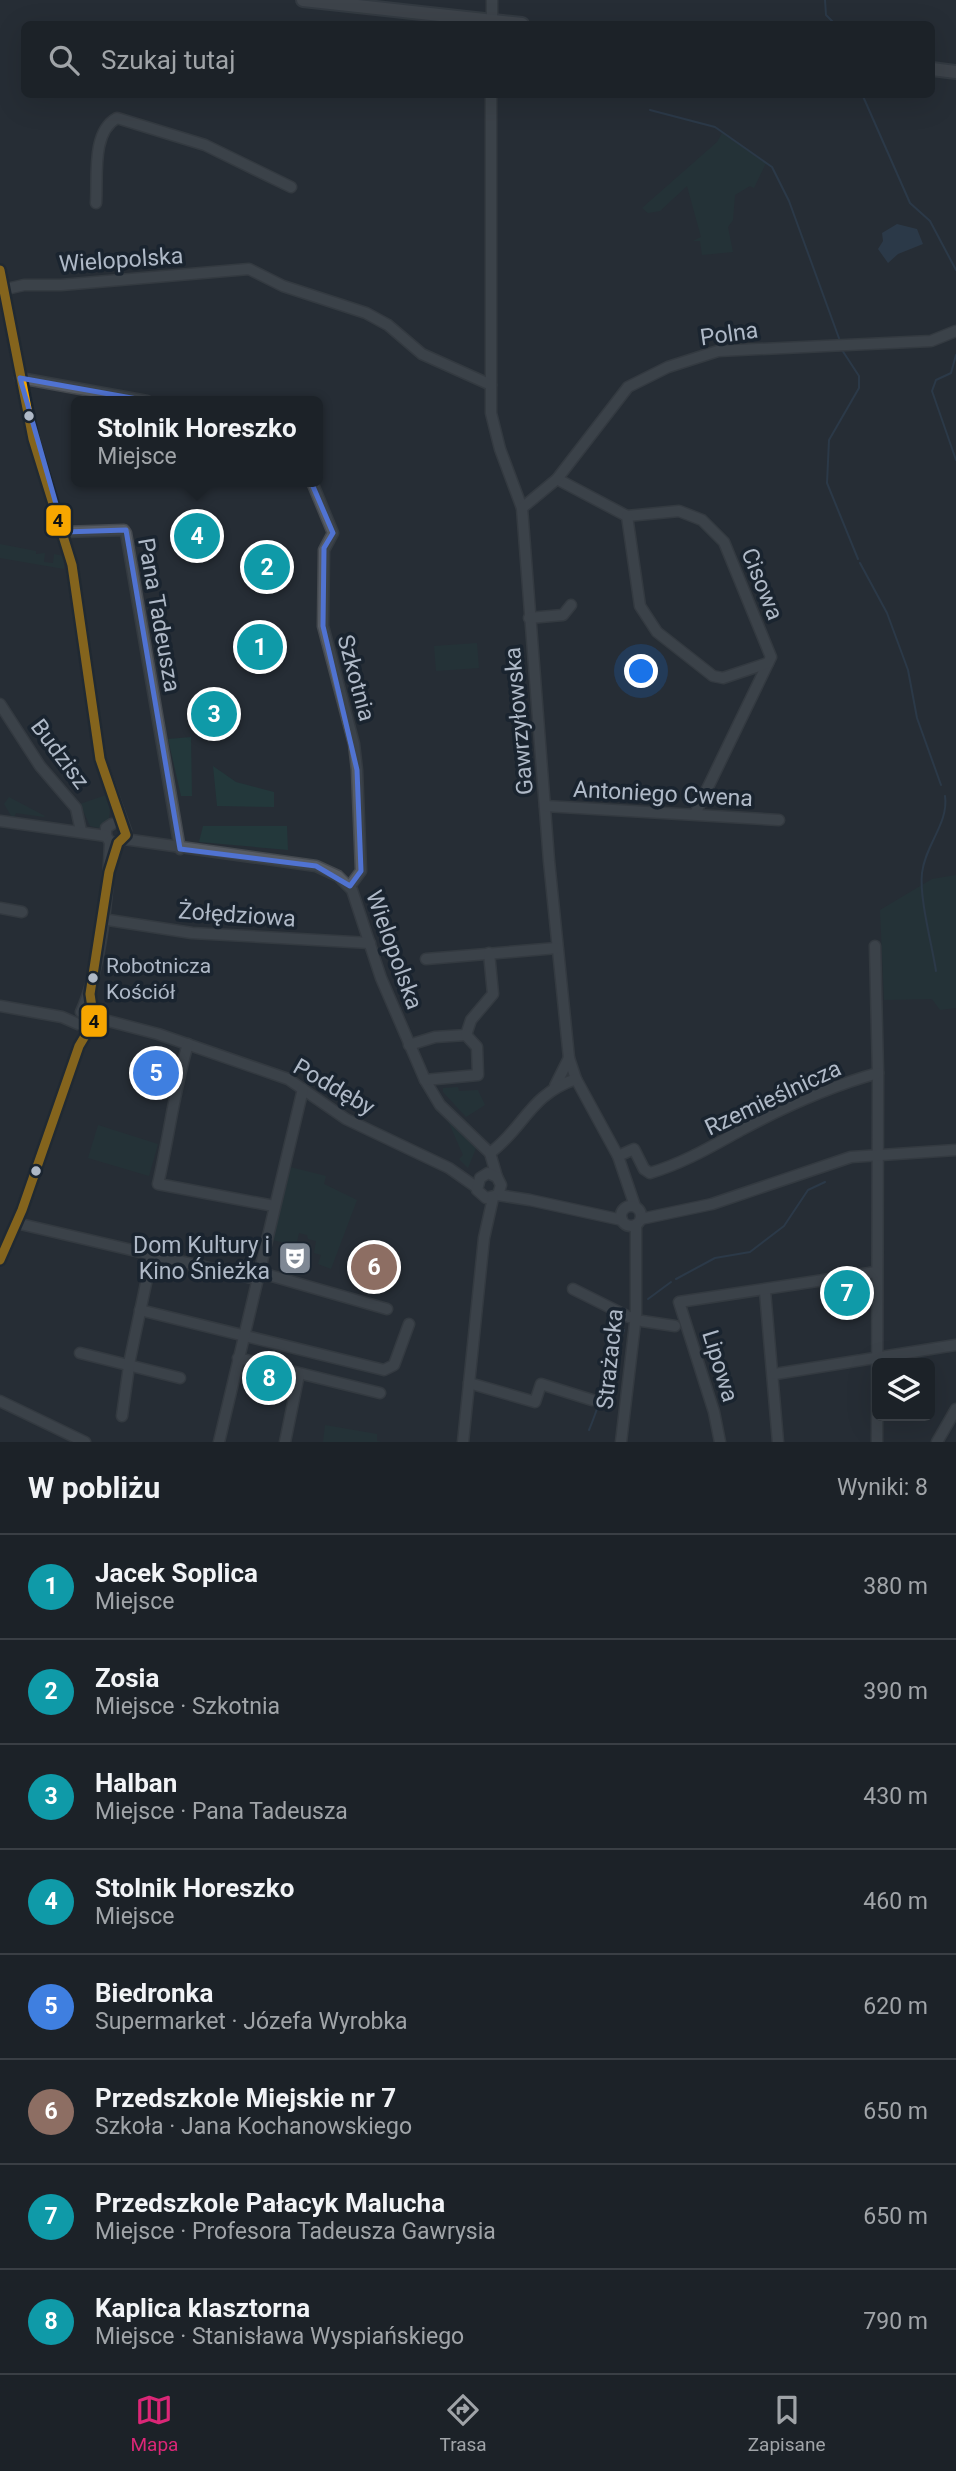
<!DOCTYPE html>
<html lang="pl">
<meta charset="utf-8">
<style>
:root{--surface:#1c2228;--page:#292f34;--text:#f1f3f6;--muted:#a0a4a8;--line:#3a3f45;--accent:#db2777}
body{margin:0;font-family:Roboto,sans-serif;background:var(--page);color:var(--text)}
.controls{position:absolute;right:21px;bottom:21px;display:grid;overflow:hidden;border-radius:10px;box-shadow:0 7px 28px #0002}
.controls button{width:63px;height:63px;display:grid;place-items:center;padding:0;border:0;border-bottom:2px solid var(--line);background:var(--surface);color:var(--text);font:35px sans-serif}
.you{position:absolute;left:642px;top:672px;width:24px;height:24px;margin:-18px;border:5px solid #fff;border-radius:50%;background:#1a73e8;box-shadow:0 0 0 10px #1a73e833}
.badge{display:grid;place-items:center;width:46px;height:46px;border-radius:50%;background:var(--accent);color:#fff;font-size:23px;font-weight:700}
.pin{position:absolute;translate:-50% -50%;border:4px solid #fff;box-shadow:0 2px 7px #0006}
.popup{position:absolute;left:71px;top:396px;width:252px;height:91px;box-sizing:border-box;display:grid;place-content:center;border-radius:10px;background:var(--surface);filter:drop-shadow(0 2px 5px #0005);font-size:23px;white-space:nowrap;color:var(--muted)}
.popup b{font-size:26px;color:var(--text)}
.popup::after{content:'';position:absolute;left:50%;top:100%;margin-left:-14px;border:14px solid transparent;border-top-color:var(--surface)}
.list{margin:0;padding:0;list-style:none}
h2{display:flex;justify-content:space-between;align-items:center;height:91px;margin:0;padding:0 28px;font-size:30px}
h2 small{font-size:23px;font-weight:400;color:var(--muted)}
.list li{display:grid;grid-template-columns:46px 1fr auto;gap:21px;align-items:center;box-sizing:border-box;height:105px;padding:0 28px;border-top:2px solid var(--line)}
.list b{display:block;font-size:26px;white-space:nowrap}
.list p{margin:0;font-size:23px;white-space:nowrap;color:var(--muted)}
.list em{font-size:23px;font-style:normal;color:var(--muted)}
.icon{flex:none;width:38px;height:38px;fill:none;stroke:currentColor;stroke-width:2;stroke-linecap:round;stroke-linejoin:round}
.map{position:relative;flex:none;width:956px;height:1442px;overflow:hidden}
.search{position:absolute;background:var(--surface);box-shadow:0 7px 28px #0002;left:21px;right:21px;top:21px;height:77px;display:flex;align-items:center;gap:18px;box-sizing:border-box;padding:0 24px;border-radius:10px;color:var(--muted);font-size:26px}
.sheet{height:931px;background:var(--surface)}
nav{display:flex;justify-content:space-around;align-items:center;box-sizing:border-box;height:98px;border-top:2px solid var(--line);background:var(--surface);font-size:19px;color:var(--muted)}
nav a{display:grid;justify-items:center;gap:4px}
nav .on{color:var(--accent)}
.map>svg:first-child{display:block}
.green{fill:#23383b}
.water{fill:#32475f}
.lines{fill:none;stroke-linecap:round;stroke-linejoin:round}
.stream{stroke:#32475f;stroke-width:2}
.minor-casing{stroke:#44494f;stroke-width:13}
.major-casing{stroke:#434951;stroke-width:16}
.minor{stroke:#565b63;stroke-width:10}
.major{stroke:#595e65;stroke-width:12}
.bus-1-casing{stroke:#1a242f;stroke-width:14}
.bus-1{stroke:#f7a600;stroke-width:9}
.marked{fill:none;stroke:#5073d2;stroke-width:5;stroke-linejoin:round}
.bus-dot{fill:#afb9c7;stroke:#1a242f;stroke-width:2.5}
.labels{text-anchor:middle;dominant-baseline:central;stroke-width:7;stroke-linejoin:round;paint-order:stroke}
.bus-label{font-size:21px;fill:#afb9c7;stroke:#1a242f;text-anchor:start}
.street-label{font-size:23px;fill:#afb9c7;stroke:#1a242f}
.poi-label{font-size:23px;fill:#afb9c7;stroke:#1a242f;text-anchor:end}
.line-badge{stroke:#1a242f;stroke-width:2.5}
.pale-badge-label{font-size:19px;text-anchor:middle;font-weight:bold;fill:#111}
</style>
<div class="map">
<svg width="956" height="1442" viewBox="0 0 956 1442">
<rect width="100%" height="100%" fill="#262d35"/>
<!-- green -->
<g class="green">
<path d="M722,133L766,163L754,188L750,186L735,195L733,220L728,227L733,252L702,255L700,241H693L701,237L687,186L660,211L648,213L642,208L717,142Z"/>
<path d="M0,544L36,551V554L45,553L44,562L53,563L54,554L64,556V569L0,558Z"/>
<path d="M477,643L479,668L436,671L434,646Z"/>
<path d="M191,737L192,796H181L168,739Z"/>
<path d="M213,766L236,782L274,792V807L217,806Z"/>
<path d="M106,795L110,808L109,821L99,828L90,826L80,804Z"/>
<path d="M9,797L45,816L44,817L16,813L13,819L4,804Z"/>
<path d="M203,826H287L288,850L199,842Z"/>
<path d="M956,875V1008L940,1010L932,999L884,1000L880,910L932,879Z"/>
<path d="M458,1087L459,1091L478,1090L485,1105L466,1117L443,1092V1088Z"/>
<path d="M448,1121L476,1148L468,1168L459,1159L463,1155Z"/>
<path d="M98,1125L158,1144L149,1176L88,1158Z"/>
<path d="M290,1167L326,1176L324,1184L357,1200L331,1269L318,1264L321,1255L314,1253L316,1241L308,1239L307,1235L299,1233L296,1246L273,1240Z"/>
<path d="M325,1425L377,1434V1441L381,1442H323Z"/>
</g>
<!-- water -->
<path class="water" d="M897,224L917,229L923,244L898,254L888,263L878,249L883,241L882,233Z"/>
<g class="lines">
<!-- stream -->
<g class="stream">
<path d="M825,0L826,15L835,24"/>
<path d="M862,94L910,203L930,221L956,270"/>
<path d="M650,110L715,127L772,167L789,201L840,341"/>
<path d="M842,350L859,376V388L829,440L827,483L858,559"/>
<path d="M956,355L951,373L936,380L932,391L956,460"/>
<path d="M860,563L887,613L908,670L917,718L941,785"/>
<path d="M936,971C932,945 919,897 922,873C925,845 949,823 945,796"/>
<path d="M676,1279L715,1258L750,1252L784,1226L808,1190L825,1182"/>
<path d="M648,1299L671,1282"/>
<path d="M589,1430C603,1397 610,1363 624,1330"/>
</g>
<!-- minor casing -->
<g class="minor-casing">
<g id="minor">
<path d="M492,24V0"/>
<path d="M491,94V413L500,449L522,508L549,861L569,1058L576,1079L618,1156L635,1206"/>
<path d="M96,203C98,178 91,132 117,118L205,145L291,187"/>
<path d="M0,270L33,439L72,565L100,759L126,831L124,839L118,843L110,842L106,836V828L112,824"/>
<path d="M2,290L24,285H61L249,269L283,286L366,313L388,325L422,354L491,385"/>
<path d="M20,378L147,401"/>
<path d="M557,479L627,516L679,511L702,520L724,542L771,657L695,814"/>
<path d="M312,482L333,533L324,550L323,626L354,744L357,770L361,871L350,886"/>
<path d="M522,508L557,479L628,387L668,367L718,351L931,341L956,331"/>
<path d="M627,516L640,606L657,632L713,676L723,678L768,663"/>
<path d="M64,532L124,530L126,533L180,849"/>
<path d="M529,618L563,615L571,605"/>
<path d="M0,704L40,766L76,808L81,831"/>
<path d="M545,806L779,820"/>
<path d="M0,821L106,836"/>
<path d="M124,839L316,866L338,876L352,890L381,978L425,1080L440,1105L490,1153L497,1177"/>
<path d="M0,908L22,912"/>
<path d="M102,919L192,933L370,943"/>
<path d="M875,946L878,1073L877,1442"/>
<path d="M426,959L557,948"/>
<path d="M0,1006L62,1017L78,1024"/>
<path d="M81,1012C102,965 108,894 110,842"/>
<path d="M93,1017L158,1034L288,1079L346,1119L449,1168L476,1187"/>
<path d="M188,1044C174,1090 169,1137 158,1184L274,1206"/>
<path d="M409,1045L435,1037L466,1035L471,1020L493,994L489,953"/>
<path d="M425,1080L478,1075L477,1047L466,1035"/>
<path d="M555,1086L569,1058"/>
<path d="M490,1153C525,1127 529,1095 576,1079"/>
<path d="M618,1156L634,1149L644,1169L650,1173C684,1163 712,1146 743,1129C786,1106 831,1086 878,1073"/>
<path d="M498,1195L501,1185L497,1177L488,1173L480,1178L477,1190L486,1198L498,1195L530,1200L622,1220"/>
<circle cx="631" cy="1216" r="10"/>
<path d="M641,1219L712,1204L851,1157L956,1150"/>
<path d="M16,1223L256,1279"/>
<path d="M0,1260L22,1210L79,1046L94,1021L90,994"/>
<path d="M258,1272L387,1309"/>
<path d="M573,1289L629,1317"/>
<path d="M765,1291L778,1442"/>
<path d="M140,1310L384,1370L394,1365L409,1324"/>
<path d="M642,1321L675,1326"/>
<path d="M80,1353L180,1378"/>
<path d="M238,1358L380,1393"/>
<path d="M775,1374L956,1345"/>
<path d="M469,1383L535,1402L541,1384L592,1400"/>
<path d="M0,1401L85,1442"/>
<path d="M122,1416L130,1359L152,1255"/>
<path d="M219,1442L303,1089"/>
<path d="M285,1442L299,1374"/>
<path d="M463,1442L484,1238L493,1198"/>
<path d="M621,1442L636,1315V1225"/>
<path d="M720,1442L714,1412L679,1302L876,1272"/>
<path d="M937,1442L956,1409"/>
</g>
</g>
<!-- major casing -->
<g class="major-casing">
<g id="major">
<path d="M303,0L522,24"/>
<path d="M932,69L956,72"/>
</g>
</g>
<!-- minor -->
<use href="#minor" class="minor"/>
<!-- major -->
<use href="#major" class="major"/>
<!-- bus-1 casing -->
<g class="bus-1-casing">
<path id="bus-1" d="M0,270L33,439L72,565L100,759L126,835L118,843L109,872L90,994L94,1021L79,1046L22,1210L0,1260"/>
</g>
<!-- bus-1 -->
<use href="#bus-1" class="bus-1"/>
</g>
<!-- marked area -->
<path d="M0 0H956V1442H0ZM20,378L310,430L306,470L333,533L324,548L323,626L357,770L361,871L350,886L316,866L180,849L126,530L64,532Z" fill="#262d35" fill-opacity=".55" fill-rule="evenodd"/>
<path class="marked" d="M20,378L310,430L306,470L333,533L324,548L323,626L357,770L361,871L350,886L316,866L180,849L126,530L64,532Z"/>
<!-- icons -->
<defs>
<g id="theatre-square" transform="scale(1.75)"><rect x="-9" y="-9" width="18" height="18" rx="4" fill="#7f8894" stroke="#1a242f"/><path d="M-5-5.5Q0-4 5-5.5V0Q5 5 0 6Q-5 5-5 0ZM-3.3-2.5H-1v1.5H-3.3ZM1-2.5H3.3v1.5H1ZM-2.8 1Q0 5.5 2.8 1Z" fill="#fff"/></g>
</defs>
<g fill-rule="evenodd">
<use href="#theatre-square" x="295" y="1258"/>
</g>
<!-- markers -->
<g class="bus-dot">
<circle cx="29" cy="416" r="6"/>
<circle cx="93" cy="978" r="6"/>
<circle cx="36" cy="1171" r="6"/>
</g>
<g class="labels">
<!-- bus labels -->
<g class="bus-label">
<text x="106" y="966">Robotnicza<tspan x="106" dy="26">Kościół</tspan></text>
</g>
<!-- street labels -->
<g class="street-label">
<text transform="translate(121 260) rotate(-4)">Wielopolska</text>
<text transform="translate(729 334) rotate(-8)">Polna</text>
<text transform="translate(762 584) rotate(68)">Cisowa</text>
<text transform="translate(159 615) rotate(80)">Pana Tadeusza</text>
<text transform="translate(356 678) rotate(75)">Szkotnia</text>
<text transform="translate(519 721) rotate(-95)">Gawrzyłowska</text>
<text transform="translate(60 754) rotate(53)">Budzisz</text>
<text transform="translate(663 794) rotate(3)">Antoniego Cwena</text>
<text transform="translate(237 915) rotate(4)">Żołędziowa</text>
<text transform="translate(394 950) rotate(70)">Wielopolska</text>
<text transform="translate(334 1087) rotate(30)">Poddęby</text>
<text transform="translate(773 1098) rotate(-25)">Rzemieślnicza</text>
<text transform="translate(610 1359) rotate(-84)">Strażacka</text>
<text transform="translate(720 1366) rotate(73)">Lipowa</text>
</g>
<!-- poi labels -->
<g class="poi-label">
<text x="270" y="1245">Dom Kultury i<tspan x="270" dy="26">Kino Śnieżka</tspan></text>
</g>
</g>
<g class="line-badge">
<rect x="45" y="504" width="27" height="33" rx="7" fill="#f7a600"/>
<rect x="80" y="1004" width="28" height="34" rx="7" fill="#f7a600"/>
</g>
<g class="pale-badge-label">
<text x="58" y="527">4</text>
<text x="94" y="1028">4</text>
</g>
</svg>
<div class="controls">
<button><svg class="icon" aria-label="layers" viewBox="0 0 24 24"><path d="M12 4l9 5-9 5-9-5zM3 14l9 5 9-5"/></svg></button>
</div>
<div class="you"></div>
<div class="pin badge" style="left:260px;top:647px;background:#0f9aa8">1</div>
<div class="pin badge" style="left:267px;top:567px;background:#0f9aa8">2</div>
<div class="pin badge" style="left:214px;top:714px;background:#0f9aa8">3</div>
<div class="pin badge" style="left:197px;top:536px;background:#0f9aa8">4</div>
<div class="popup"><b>Stolnik Horeszko</b>Miejsce</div>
<div class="pin badge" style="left:156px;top:1073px;background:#3f7fe0">5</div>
<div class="pin badge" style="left:374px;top:1267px;background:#8d6e63">6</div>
<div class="pin badge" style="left:847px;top:1293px;background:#0f9aa8">7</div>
<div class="pin badge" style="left:269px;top:1378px;background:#0f9aa8">8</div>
<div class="search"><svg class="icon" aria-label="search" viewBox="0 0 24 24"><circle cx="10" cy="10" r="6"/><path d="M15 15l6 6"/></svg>Szukaj tutaj</div>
</div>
<section class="sheet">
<h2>W pobliżu<small>Wyniki: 8</small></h2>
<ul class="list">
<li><span class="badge" style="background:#0f9aa8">1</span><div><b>Jacek Soplica</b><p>Miejsce</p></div><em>380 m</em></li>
<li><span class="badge" style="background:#0f9aa8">2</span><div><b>Zosia</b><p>Miejsce · Szkotnia</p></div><em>390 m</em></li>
<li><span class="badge" style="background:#0f9aa8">3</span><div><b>Halban</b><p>Miejsce · Pana Tadeusza</p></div><em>430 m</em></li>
<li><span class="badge" style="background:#0f9aa8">4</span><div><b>Stolnik Horeszko</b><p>Miejsce</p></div><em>460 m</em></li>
<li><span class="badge" style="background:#3f7fe0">5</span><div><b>Biedronka</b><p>Supermarket · Józefa Wyrobka</p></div><em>620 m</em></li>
<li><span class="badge" style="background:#8d6e63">6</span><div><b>Przedszkole Miejskie nr 7</b><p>Szkoła · Jana Kochanowskiego</p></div><em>650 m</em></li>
<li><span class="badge" style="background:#0f9aa8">7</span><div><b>Przedszkole Pałacyk Malucha</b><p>Miejsce · Profesora Tadeusza Gawrysia</p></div><em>650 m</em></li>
<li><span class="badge" style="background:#0f9aa8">8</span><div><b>Kaplica klasztorna</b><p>Miejsce · Stanisława Wyspiańskiego</p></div><em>790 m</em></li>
</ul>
</section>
<nav>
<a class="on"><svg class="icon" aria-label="map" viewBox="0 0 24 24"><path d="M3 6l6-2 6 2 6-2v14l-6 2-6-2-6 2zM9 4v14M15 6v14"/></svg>Mapa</a>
<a><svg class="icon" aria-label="directions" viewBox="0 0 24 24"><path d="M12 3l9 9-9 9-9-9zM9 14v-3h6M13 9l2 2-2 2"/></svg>Trasa</a>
<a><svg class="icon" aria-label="saved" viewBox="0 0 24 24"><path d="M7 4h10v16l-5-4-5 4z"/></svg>Zapisane</a>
</nav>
